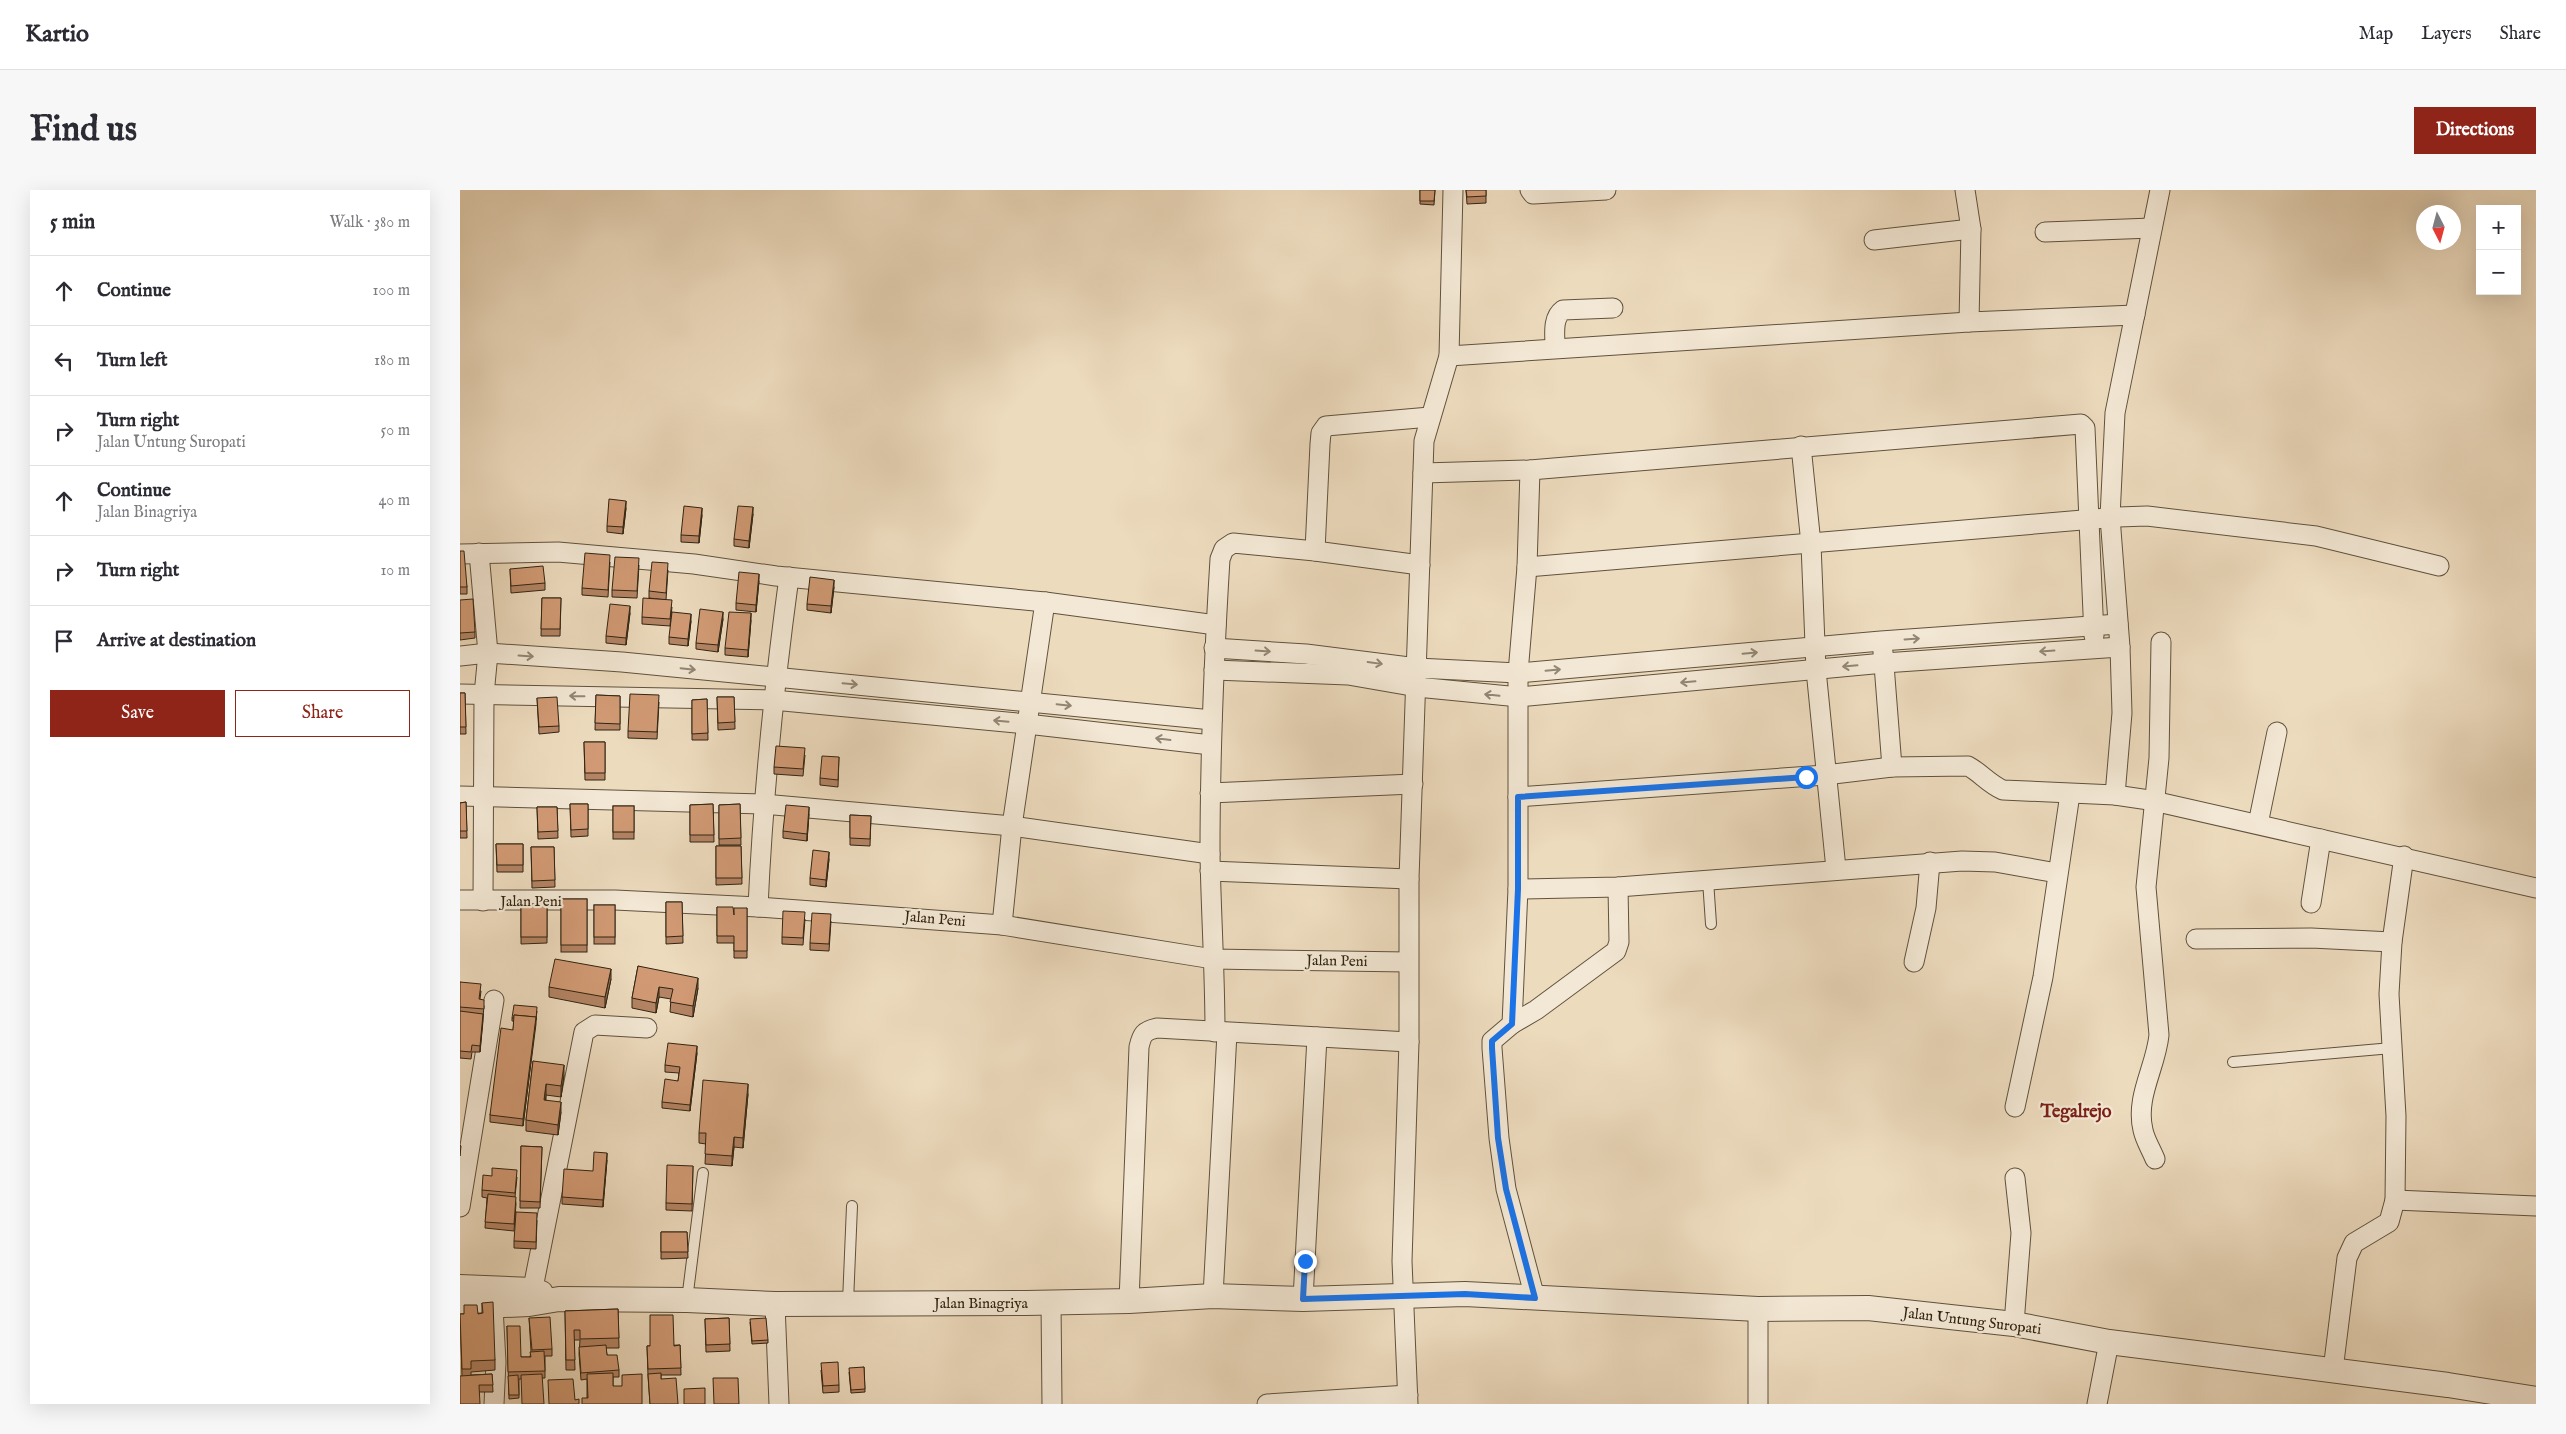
<!DOCTYPE html>
<meta charset="utf-8">
<style>
:root{--surface:#fff;--page:#f7f7f7;--text:#2b2b33;--muted:#7c7c81;--line:#e1e1e2;--accent:#8f2418}
body{margin:0;font-family:"IM FELL English",serif;background:var(--page);color:var(--text)}
.controls{position:absolute;right:15px;top:15px;display:grid;overflow:hidden;border-radius:0px;box-shadow:0 5px 20px #0002}
.controls button{width:45px;height:45px;display:grid;place-items:center;padding:0;border:0;border-bottom:1px solid var(--line);background:var(--surface);color:var(--text);font:25px sans-serif}
.compass{position:absolute;left:1956px;top:15px;width:45px;height:45px;border-radius:50%;background:var(--surface);box-shadow:0 5px 20px #0002;rotate:174deg}
.stop{position:absolute;width:15px;height:15px;margin:-11px;border:4px solid #1a73e8;border-radius:50%;background:#fff}
.stop.end{background:#1a73e8;border-color:#fff;box-shadow:0 1px 5px #0008}
.list{margin:0;padding:0;list-style:none}
h2{display:flex;justify-content:space-between;align-items:center;height:65px;margin:0;padding:0 20px;font-size:21px}
h2 small{font-size:16px;font-weight:400;color:var(--muted)}
.list li{display:grid;grid-template-columns:32px 1fr auto;gap:15px;align-items:center;box-sizing:border-box;height:70px;padding:0 20px;border-top:1px solid var(--line)}
.list b{display:block;font-size:19px;white-space:nowrap}
.list p{margin:0;font-size:16px;white-space:nowrap;color:var(--muted)}
.list em{font-size:16px;font-style:normal;color:var(--muted)}
.actions{display:flex;gap:10px;padding:15px 20px}
.actions a{flex:1;padding:11px 0;border:1px solid var(--accent);border-radius:0px;text-align:center;font-size:18px;color:var(--accent)}
.actions .main{background:var(--accent);color:#fff}
.icon{flex:none;width:28px;height:28px;fill:none;stroke:currentColor;stroke-width:2;stroke-linecap:round;stroke-linejoin:round}
.map{position:relative;flex:none;width:2076px;height:1214px;overflow:hidden;border-radius:0px}
header{display:flex;align-items:center;gap:30px;box-sizing:border-box;height:70px;padding:0 25px;background:var(--surface);border-bottom:1px solid var(--line)}
header strong{font-size:24px}
nav{display:flex;gap:28px;margin-inline-start:auto;font-size:18px}
.intro{display:flex;align-items:center;justify-content:space-between;box-sizing:border-box;height:120px;padding:0 30px}
h1{margin:0;font-size:35px}
.button{padding:12px 22px;border-radius:0px;background:var(--accent);color:#fff;font-size:18px;font-weight:700}
main{display:flex;gap:30px;padding:0 30px}
aside{flex:1;background:var(--surface);border-radius:0px;box-shadow:0 5px 20px #0002}
.map>svg:first-child{display:block}
.lines{fill:none;stroke-linecap:round;stroke-linejoin:round}
.service-casing{stroke:#60523d;stroke-width:12}
.minor-casing{stroke:#60523d;stroke-width:21}
.tertiary-casing{stroke:#60523d;stroke-width:26}
.service{stroke:#f3e8d5;stroke-width:10}
.minor{stroke:#f3e8d5;stroke-width:19}
.tertiary{stroke:#f3e8d5;stroke-width:24}
.wall{fill:#b48464;stroke:#312412}
.shaded-wall{fill:#926c51;stroke:#312412}
.building{fill:#d19a74;stroke:#312412}
.oneway{stroke:#928674}
.route{stroke:#1a73e8;stroke-width:6}
.labels{text-anchor:middle;dominant-baseline:central;stroke-width:4.5;stroke-linejoin:round;paint-order:stroke}
.street-label{font-size:15px;fill:#312412;stroke:#f3e8d5}
.quarter-label{font-size:18px;font-weight:bold;fill:#7a1f14;stroke:#f3e8d5}
</style>
<header>
<strong>Kartio</strong>
<nav><a>Map</a><a>Layers</a><a>Share</a></nav>
</header>
<div class="intro"><h1>Find us</h1><a class="button">Directions</a></div>
<main>
<aside>
<h2>5 min<small>Walk · 380 m</small></h2>
<ul class="list">
<li><svg class="icon" aria-label="ahead" viewBox="0 0 24 24"><path d="M12 20V5M6 11l6-6 6 6"/></svg><div><b>Continue</b></div><em>100 m</em></li>
<li><svg class="icon" aria-label="left" viewBox="0 0 24 24"><path d="M17 20v-9H6M10 6l-5 5 5 5"/></svg><div><b>Turn left</b></div><em>180 m</em></li>
<li><svg class="icon" aria-label="right" viewBox="0 0 24 24"><path d="M7 20v-9h11M14 6l5 5-5 5"/></svg><div><b>Turn right</b><p>Jalan Untung Suropati</p></div><em>50 m</em></li>
<li><svg class="icon" aria-label="ahead" viewBox="0 0 24 24"><path d="M12 20V5M6 11l6-6 6 6"/></svg><div><b>Continue</b><p>Jalan Binagriya</p></div><em>40 m</em></li>
<li><svg class="icon" aria-label="right" viewBox="0 0 24 24"><path d="M7 20v-9h11M14 6l5 5-5 5"/></svg><div><b>Turn right</b></div><em>10 m</em></li>
<li><svg class="icon" aria-label="arrive" viewBox="0 0 24 24"><path d="M6 21V4h12l-3 4 3 4H6"/></svg><div><b>Arrive at destination</b></div></li>
</ul>
<div class="actions"><a class="main">Save</a><a>Share</a></div>
</aside>
<div class="map">
<svg width="2076" height="1214" viewBox="0 0 2076 1214">
<rect width="100%" height="100%" fill="#eddbbe"/>
<filter id="stains"><feTurbulence type="fractalNoise" baseFrequency=".004" numOctaves="4"/><feColorMatrix values="0 0 0 0 .2 0 0 0 0 .09 0 0 0 0 .02 0 0 0 .5 -.17"/></filter>
<radialGradient id="worn" r=".72"><stop offset=".6" stop-color="#630" stop-opacity="0"/><stop offset="1" stop-color="#630" stop-opacity=".3"/></radialGradient>
<g class="lines">
<!-- service casing -->
<g class="service-casing">
<g id="service">
<path d="M1248,690L1251,734"/>
<path d="M1773,872L1932,858"/>
<path d="M227,1110L243,983"/>
<path d="M388,1112L392,1016"/>
</g>
</g>
<!-- minor casing -->
<g class="minor-casing">
<g id="minor">
<path d="M1070,0L1073,4L1146,0"/>
<path d="M1505,0L1511,39L1509,132"/>
<path d="M1585,42L1692,38"/>
<path d="M1414,50L1511,39"/>
<path d="M1095,157C1095,145 1092,128 1103,120L1153,118"/>
<path d="M989,166L1509,132L1675,125"/>
<path d="M1341,256L1351,354L1356,480L1376,679"/>
<path d="M1070,280L1067,377L1058,483V699L1052,834L1032,851V858L1039,948L1046,999L1075,1108"/>
<path d="M963,283L1070,280L1621,234L1625,238L1634,446"/>
<path d="M855,361L860,254L861,243L866,236L970,227"/>
<path d="M19,363L28,463L24,505L23,711"/>
<path d="M0,364L98,362L234,374L316,386L585,412L756,435"/>
<path d="M1067,377L1658,327L1687,326L1856,346L1979,376"/>
<path d="M754,458L846,464L957,478L1058,483L1421,451L1658,434"/>
<path d="M1423,462L1432,577"/>
<path d="M0,466L28,463L162,472L752,530"/>
<path d="M754,480L888,485L957,497L1059,507L1424,473L1660,457"/>
<path d="M0,504L313,510L567,534L751,555"/>
<path d="M750,603L953,594"/>
<path d="M1655,605L1662,523L1660,457L1650,327L1655,223L1700,0"/>
<path d="M0,606L303,614L552,636L750,664"/>
<path d="M1058,607L1365,585L1432,577L1508,576C1521,583 1529,594 1543,600L1655,605L1689,610L2076,698"/>
<path d="M1798,634L1817,542"/>
<path d="M750,681L949,689"/>
<path d="M1058,699L1158,697L1502,671L1535,672L1597,683"/>
<path d="M0,710H155L298,717L542,735L753,769L948,772"/>
<path d="M1851,713L1861,649"/>
<path d="M298,717C303,606 314,497 329,387"/>
<path d="M542,735L552,636L585,412"/>
<path d="M1736,749L1851,748L1932,752"/>
<path d="M1454,772L1466,718L1470,672"/>
<path d="M1052,834L1076,820L1156,761L1159,752L1158,697"/>
<path d="M755,842C755,783 751,723 750,664C750,565 754,467 760,369L764,359L773,353L855,361L960,375"/>
<path d="M1555,917L1583,787L1610,604"/>
<path d="M1695,969C1691,959 1685,950 1683,940C1675,907 1696,877 1699,845L1686,697L1699,568L1701,452"/>
<path d="M1935,1010L2076,1016"/>
<path d="M0,1017L34,810"/>
<path d="M753,1106L767,843"/>
<path d="M843,1109L857,847"/>
<path d="M669,1111L679,857C682,844 684,841 697,838L949,852"/>
<path d="M591,1112L592,1214"/>
<path d="M70,1113L124,842L135,835L187,838"/>
<path d="M315,1114L319,1214"/>
<path d="M33,1117L36,1172L34,1214"/>
<path d="M1554,1134L1561,1043L1555,988"/>
<path d="M1873,1180L1887,1068L1894,1053L1929,1032L1935,1010L1936,926L1929,804L1932,752L1944,666"/>
<path d="M807,1214L948,1205"/>
<path d="M948,1214L942,1071L949,852V689L964,251L989,166L993,0"/>
<path d="M1298,1214V1119"/>
<path d="M1637,1214L1649,1152"/>
</g>
</g>
<!-- tertiary casing -->
<g class="tertiary-casing">
<g id="tertiary">
<path d="M0,1097L72,1100L81,1103"/>
<path d="M0,1117L69,1114L99,1109L227,1110L315,1114L566,1113L669,1111L753,1106L843,1109L1005,1104L1298,1119L1408,1118L1554,1134L1649,1152L1988,1195L2076,1209"/>
</g>
</g>
<!-- service -->
<use href="#service" class="service"/>
<!-- minor -->
<use href="#minor" class="minor"/>
<!-- tertiary -->
<use href="#tertiary" class="tertiary"/>
</g>
<!-- wall -->
<g class="wall">
<path d="M960,0H975L974,15L960,14Z"/>
<path d="M1006,0H1026V13L1007,14Z"/>
<path d="M166,318L163,344L147,342V336Z"/>
<path d="M293,324L289,358L274,356V349Z"/>
<path d="M242,325L239,353L221,352V345Z"/>
<path d="M0,361L7,397V404H0Z"/>
<path d="M150,372L148,407L122,405V398Z"/>
<path d="M179,375L177,408L152,407V400Z"/>
<path d="M50,379L85,393V400L51,403Z"/>
<path d="M208,380L206,410L189,408V401Z"/>
<path d="M299,391L296,422L276,420V413Z"/>
<path d="M374,397L371,423L347,420V414Z"/>
<path d="M82,408H101L100,446H81Z"/>
<path d="M0,410L15,442V448L0,450Z"/>
<path d="M212,417L210,436L182,434V427Z"/>
<path d="M170,423L166,455L146,453V446Z"/>
<path d="M263,429L258,462L236,459V453Z"/>
<path d="M291,430L288,467L265,465V458Z"/>
<path d="M231,431L228,456L209,454V447Z"/>
<path d="M0,503H5L6,544H0Z"/>
<path d="M136,505L160,506V540H135Z"/>
<path d="M257,507H274L275,539L258,540Z"/>
<path d="M77,508L99,536V542L79,544Z"/>
<path d="M247,509L248,550H232V510Z"/>
<path d="M199,512L197,549L168,548V541Z"/>
<path d="M124,552H145V590H125Z"/>
<path d="M345,565L343,586L314,584V577Z"/>
<path d="M379,567L378,597L360,595V588Z"/>
<path d="M6,612L7,648H0V613Z"/>
<path d="M110,614H128V646L111,647Z"/>
<path d="M253,614L254,652H230V615Z"/>
<path d="M280,614L281,655H259V615Z"/>
<rect x="153" y="616" width="21" height="33"/>
<path d="M77,617H97L98,648L78,649Z"/>
<path d="M349,624L347,651L323,648V641Z"/>
<path d="M390,625L411,626L410,656L390,655Z"/>
<path d="M36,654H63V682H37Z"/>
<path d="M256,656H281L282,694L256,695Z"/>
<path d="M71,657H94L95,697L72,698Z"/>
<path d="M369,669L366,697L350,695V688Z"/>
<rect x="101" y="709" width="26" height="53"/>
<path d="M206,712H222L223,753L206,754Z"/>
<path d="M61,714H87V753L61,754Z"/>
<rect x="134" y="715" width="21" height="39"/>
<path d="M257,717L274,725L287,718V768H274V753H257Z"/>
<path d="M345,729L343,755L322,754V747Z"/>
<path d="M371,731L369,761L350,760V753Z"/>
<path d="M178,776L238,798L233,827L210,822L211,809L199,807L196,823L172,818V808Z"/>
<path d="M151,789L145,818L89,807V797Z"/>
<path d="M0,792L21,801L20,809L24,816L20,862H12L11,869L0,868Z"/>
<path d="M77,821L63,936L30,932V925L53,840L54,831H52V828Z"/>
<path d="M237,863L230,921L202,918V912L218,891L219,883L205,882V875Z"/>
<path d="M73,871L104,885L101,907L86,905V910L101,922L98,945L66,941V930Z"/>
<path d="M288,904L283,958L274,957L272,976L245,974L246,954L239,953V943Z"/>
<path d="M61,956L82,957L80,1018H60Z"/>
<path d="M147,970L143,1017L102,1014V1007Z"/>
<path d="M233,976L232,1021L206,1020V1013Z"/>
<path d="M57,987L55,1007L56,1014L54,1041L25,1038L27,1008L22,1007V1000Z"/>
<path d="M77,1030L76,1059L54,1058V1051Z"/>
<path d="M201,1042H227L228,1068L201,1069Z"/>
<path d="M22,1113L35,1170V1180L11,1182V1185L32,1184L33,1202H19L2,1186L0,1124L22,1123Z"/>
<path d="M158,1119L159,1158H146L147,1165L159,1180V1187H153V1196L182,1214L127,1208V1189L121,1190L119,1164L120,1150H114L115,1180H106L105,1121Z"/>
<path d="M69,1128L92,1159V1166H85V1188L59,1189V1208L49,1209L47,1136L61,1167H70L71,1161Z"/>
<path d="M269,1128L270,1161L246,1162L245,1129Z"/>
<path d="M290,1132L308,1150V1153L292,1154Z"/>
<path d="M220,1155L221,1185H201V1189L218,1214H190L188,1186L187,1156Z"/>
<path d="M404,1177L405,1202L391,1203L389,1182Z"/>
<path d="M361,1180L379,1195V1202L363,1203Z"/>
</g>
<!-- shaded-wall -->
<g class="shaded-wall">
<path d="M166,311V318L163,344V337Z"/>
<path d="M293,317V324L289,358V351Z"/>
<path d="M242,318V325L239,353V346Z"/>
<path d="M299,384V391L296,422V415Z"/>
<path d="M374,390V397L371,423V416Z"/>
<path d="M170,416V423L166,455V448Z"/>
<path d="M263,422V429L258,462V455Z"/>
<path d="M291,423V430L288,467V460Z"/>
<path d="M231,424V431L228,456V449Z"/>
<path d="M349,617V624L347,651V644Z"/>
<path d="M369,662V669L366,697V690Z"/>
<path d="M151,779V789L145,818V807Z"/>
<path d="M238,788V798L233,827V816Z"/>
<path d="M199,797V807L196,823V813Z"/>
<path d="M23,824V831L20,862V856Z"/>
<path d="M76,827V834L63,936V929Z"/>
<path d="M237,856V863L230,921V915Z"/>
<path d="M104,875V885L101,907V896Z"/>
<path d="M86,894V905L84,920V910Z"/>
<path d="M288,894V904L283,958V948Z"/>
<path d="M101,912V922L98,945V935Z"/>
<path d="M274,947V957L272,976V966Z"/>
<path d="M147,963V970L143,1017V1010Z"/>
</g>
<!-- building -->
<g class="building">
<path d="M960,0H975L974,11H960Z"/>
<path d="M1006,0H1026V6L1007,7Z"/>
<path d="M149,309L166,311L163,337L147,336Z"/>
<path d="M224,316L242,318L239,346L221,345Z"/>
<path d="M278,316L293,317L289,351L274,349Z"/>
<path d="M0,361H4L7,397H0Z"/>
<path d="M125,363L150,365L148,400L122,398Z"/>
<path d="M155,367L179,368L177,401L152,400Z"/>
<path d="M192,372L208,373L206,403L189,401Z"/>
<path d="M83,376L85,393L51,396L50,379Z"/>
<path d="M279,382L299,384L296,415L276,413Z"/>
<path d="M350,387L374,390L371,416L347,414Z"/>
<path d="M82,408H101L100,439H81Z"/>
<path d="M183,408L212,410L210,429L182,427Z"/>
<path d="M13,409L15,442L0,443V410Z"/>
<path d="M150,414L170,416L166,448L146,446Z"/>
<path d="M240,419L263,422L258,455L236,453Z"/>
<path d="M212,422L231,424L228,449L209,447Z"/>
<path d="M269,422L291,423L288,460L265,458Z"/>
<path d="M0,503H5L6,537H0Z"/>
<path d="M170,504L199,505L197,542L168,541Z"/>
<path d="M136,505L160,506V534L135,533Z"/>
<path d="M97,507L99,536L79,537L77,508Z"/>
<path d="M257,507H274L275,532L258,533Z"/>
<path d="M247,509L248,543L232,544V510Z"/>
<path d="M124,552H145V583H125Z"/>
<path d="M316,556L345,558L343,579L314,577Z"/>
<path d="M362,566L379,567L378,590L360,588Z"/>
<path d="M6,612L7,641H0V613Z"/>
<path d="M110,614H128V639L111,640Z"/>
<path d="M253,614L254,645H230V615Z"/>
<path d="M280,614L281,648L259,649V615Z"/>
<path d="M326,615L349,617L347,644L323,641Z"/>
<rect x="153" y="616" width="21" height="26"/>
<path d="M77,617H97L98,641L78,642Z"/>
<path d="M390,625L411,626L410,649L390,648Z"/>
<path d="M36,654H63V675H37Z"/>
<path d="M256,656H281L282,688H256Z"/>
<path d="M71,657H94L95,690L72,691Z"/>
<path d="M353,660L369,662L366,690L350,688Z"/>
<rect x="101" y="709" width="26" height="46"/>
<path d="M206,712H222L223,746L206,747Z"/>
<rect x="61" y="714" width="26" height="33"/>
<rect x="134" y="715" width="21" height="32"/>
<path d="M257,717H273L274,725V718H287V761H274V746H257Z"/>
<path d="M323,721L345,722L343,748L322,747Z"/>
<path d="M352,723L371,724L369,754L350,753Z"/>
<path d="M95,769L151,779L145,807L89,797Z"/>
<path d="M178,776L238,788L233,816L210,812L213,799L199,797L196,813L172,808Z"/>
<path d="M0,792L21,794L19,809L24,810V819L0,817Z"/>
<path d="M54,815L77,817L76,830V827L54,825V828H52Z"/>
<path d="M0,821L23,824L20,856L12,855L11,862L0,861Z"/>
<path d="M54,825L76,827L63,929L30,925L41,838L53,840Z"/>
<path d="M208,853L237,856L230,915L202,912L205,889L218,891L220,877L205,875Z"/>
<path d="M73,871L104,875L101,896L86,894L84,910L101,912L98,935L66,930Z"/>
<path d="M243,890L288,894L283,948L274,947L272,966L245,964L246,943H239Z"/>
<path d="M0,955L1,956L0,966Z"/>
<path d="M61,956L82,957L80,1012L60,1011Z"/>
<path d="M134,962L147,963L143,1010L102,1007L104,979L133,981Z"/>
<path d="M207,975L233,976L232,1014L206,1013Z"/>
<path d="M32,978L57,980L55,1003L22,1000L23,985L32,986Z"/>
<path d="M28,1004L56,1007L54,1034L25,1032Z"/>
<path d="M56,1022L77,1023L76,1052L54,1051Z"/>
<path d="M201,1042H227L228,1062H201Z"/>
<path d="M33,1112L35,1170L11,1171V1179H2L0,1124H4V1115H17L18,1124L23,1123L22,1113Z"/>
<path d="M158,1119L159,1148L120,1149V1140H114L115,1170H106L105,1121Z"/>
<path d="M190,1125H213L214,1156L220,1155L221,1178L188,1179L187,1156H190Z"/>
<path d="M90,1127L92,1159L72,1160L69,1128Z"/>
<path d="M269,1128L270,1154L246,1155L245,1129Z"/>
<path d="M306,1128L308,1150L292,1151L290,1129Z"/>
<path d="M47,1136H60L61,1167H71L70,1162L84,1161L85,1181L48,1182Z"/>
<path d="M146,1155L147,1165H157L159,1180L121,1183L119,1157Z"/>
<path d="M378,1172L379,1195L363,1196L361,1173Z"/>
<path d="M404,1177L405,1199L391,1200L389,1178Z"/>
<path d="M153,1183V1196H162V1185L182,1184V1214H122V1208H128L127,1184Z"/>
<path d="M201,1183V1189L216,1188L218,1214H190L188,1184Z"/>
<path d="M32,1184L33,1195H19L20,1214H0V1186Z"/>
<path d="M82,1184L84,1214H62L61,1185Z"/>
<path d="M58,1185L59,1205H49L48,1186Z"/>
<path d="M253,1188H278L279,1214H254Z"/>
<path d="M113,1189L115,1210L119,1209V1214H89L88,1190Z"/>
<path d="M245,1198V1214H224V1199Z"/>
</g>
<!-- one-way arrows -->
<defs><path id="oneway-shaft" d="M-6 0H5M1.5-3L5.5 0L1.5 3" fill="none" stroke-width="1.6" stroke-linecap="round" stroke-linejoin="round" transform="scale(1.25)"/></defs>
<g class="oneway">
<use href="#oneway-shaft" transform="translate(1452 449) rotate(-4)"/>
<use href="#oneway-shaft" transform="translate(803 461) rotate(4)"/>
<use href="#oneway-shaft" transform="translate(1587 461) rotate(176)"/>
<use href="#oneway-shaft" transform="translate(1290 463) rotate(-5)"/>
<use href="#oneway-shaft" transform="translate(66 466) rotate(4)"/>
<use href="#oneway-shaft" transform="translate(915 473) rotate(8)"/>
<use href="#oneway-shaft" transform="translate(1390 476) rotate(175)"/>
<use href="#oneway-shaft" transform="translate(228 479) rotate(6)"/>
<use href="#oneway-shaft" transform="translate(1093 480) rotate(-5)"/>
<use href="#oneway-shaft" transform="translate(1228 492) rotate(175)"/>
<use href="#oneway-shaft" transform="translate(390 494) rotate(5)"/>
<use href="#oneway-shaft" transform="translate(1032 505) rotate(-174)"/>
<use href="#oneway-shaft" transform="translate(117 506) rotate(-179)"/>
<use href="#oneway-shaft" transform="translate(604 515) rotate(6)"/>
<use href="#oneway-shaft" transform="translate(541 531) rotate(-175)"/>
<use href="#oneway-shaft" transform="translate(703 549) rotate(-173)"/>
</g>
<g class="lines">
<!-- route -->
<path class="route" d="M845,1071L843,1109L1005,1104L1075,1108L1046,999L1038,948L1032,858V851L1052,834L1058,699V607L1346,587"/>
</g>
<g class="labels">
<!-- street labels -->
<g class="street-label">
<text x="71" y="711">Jalan Peni</text>
<text transform="translate(475 729) rotate(5)">Jalan Peni</text>
<text transform="translate(877 771) rotate(1)">Jalan Peni</text>
<text x="521" y="1113">Jalan Binagriya</text>
<text transform="translate(1512 1131) rotate(7)">Jalan Untung Suropati</text>
</g>
<!-- quarter labels -->
<g class="quarter-label">
<text x="1616" y="922">Tegalrejo</text>
</g>
</g>
<rect width="100%" height="100%" filter="url(#stains)"/>
<rect width="100%" height="100%" fill="url(#worn)"/>
</svg>
<div class="controls">
<button>+</button>
<button>−</button>
</div>
<svg class="compass" viewBox="-18 -18 36 36"><path d="M0-13l5 13h-10z" fill="#e53935"/><path d="M0 13l5-13h-10z" fill="#7c7c81"/></svg>
<div class="stop" style="left:1346px;top:587px"></div>
<div class="stop end" style="left:845px;top:1071px"></div>
</div>
</main>
